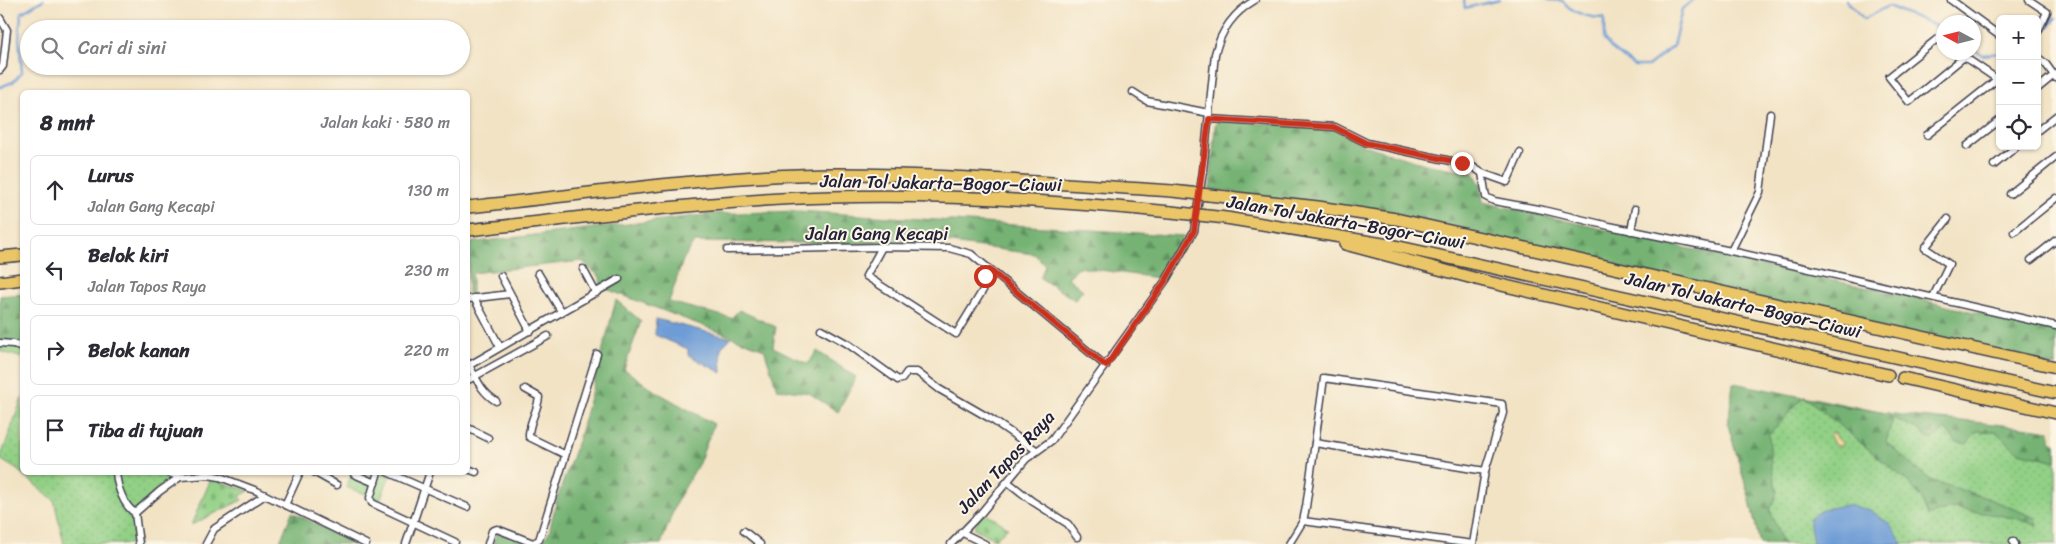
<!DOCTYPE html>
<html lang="id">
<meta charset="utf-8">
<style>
:root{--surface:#fff;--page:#f7f7f7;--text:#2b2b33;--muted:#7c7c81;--line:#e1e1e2}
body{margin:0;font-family:Sriracha,sans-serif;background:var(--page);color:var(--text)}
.controls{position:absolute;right:15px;top:15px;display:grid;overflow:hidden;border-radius:8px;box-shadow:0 1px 4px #0004}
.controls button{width:45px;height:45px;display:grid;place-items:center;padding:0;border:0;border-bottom:1px solid var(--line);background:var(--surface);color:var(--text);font:25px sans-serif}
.compass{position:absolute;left:1936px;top:15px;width:45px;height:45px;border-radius:50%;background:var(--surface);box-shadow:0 1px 4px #0004;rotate:277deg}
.stop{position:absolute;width:15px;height:15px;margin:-11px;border:4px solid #c8321e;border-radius:50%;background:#fff}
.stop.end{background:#c8321e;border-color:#fff;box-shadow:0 1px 5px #0008}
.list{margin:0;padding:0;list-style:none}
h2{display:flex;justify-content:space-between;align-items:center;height:65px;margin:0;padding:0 20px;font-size:21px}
h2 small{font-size:16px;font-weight:400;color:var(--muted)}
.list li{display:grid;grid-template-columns:32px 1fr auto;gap:15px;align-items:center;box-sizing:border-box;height:70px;margin:0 10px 10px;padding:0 10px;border:1px solid var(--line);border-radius:8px}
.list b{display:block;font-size:19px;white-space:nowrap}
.list p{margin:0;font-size:16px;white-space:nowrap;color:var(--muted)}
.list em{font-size:16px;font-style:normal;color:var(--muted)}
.icon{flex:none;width:28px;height:28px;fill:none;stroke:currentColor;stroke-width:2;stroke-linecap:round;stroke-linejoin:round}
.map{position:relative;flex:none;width:2056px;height:544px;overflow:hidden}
.search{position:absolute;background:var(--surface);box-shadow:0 1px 4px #0004;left:20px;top:20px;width:450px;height:55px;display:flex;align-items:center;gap:12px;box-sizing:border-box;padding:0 18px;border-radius:28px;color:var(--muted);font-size:19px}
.panel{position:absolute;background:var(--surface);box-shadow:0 1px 4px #0004;left:20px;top:90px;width:450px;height:385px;border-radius:8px}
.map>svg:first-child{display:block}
.grass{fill:url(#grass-dots);stroke:#5a7960}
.forest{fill:url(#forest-firs);stroke:#4c6a57}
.sand{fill:url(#sand-dots);stroke:#887e6c}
.cemetery{fill:url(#cemetery-stones);stroke:#5a7960}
.water{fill:#6d9cd6;stroke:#485f88}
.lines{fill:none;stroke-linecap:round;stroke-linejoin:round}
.stream{stroke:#6d9cd6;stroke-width:2.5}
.street-casing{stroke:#413f50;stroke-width:9}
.highway-casing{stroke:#413f50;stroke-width:14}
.street{stroke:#fff;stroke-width:6}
.highway{stroke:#eac669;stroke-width:11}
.highway-bridge-casing{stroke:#413f50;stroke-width:14;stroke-linecap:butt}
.highway-bridge{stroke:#eac669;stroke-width:11}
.route{stroke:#c8321e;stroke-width:6}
.labels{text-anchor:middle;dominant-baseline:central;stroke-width:4;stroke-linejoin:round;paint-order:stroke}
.street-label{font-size:18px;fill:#22223b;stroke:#fcf5e5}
</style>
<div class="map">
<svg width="2056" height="544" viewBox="0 0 2056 544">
<defs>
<pattern id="grass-dots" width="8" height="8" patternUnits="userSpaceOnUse" patternTransform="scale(1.25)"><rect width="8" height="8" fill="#92d086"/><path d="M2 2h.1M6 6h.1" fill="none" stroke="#7eb275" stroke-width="1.8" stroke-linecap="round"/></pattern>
<pattern id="forest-firs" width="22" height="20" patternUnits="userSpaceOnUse" patternTransform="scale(1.25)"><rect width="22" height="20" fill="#75b273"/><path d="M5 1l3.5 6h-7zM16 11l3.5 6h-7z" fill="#609060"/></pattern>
<pattern id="sand-dots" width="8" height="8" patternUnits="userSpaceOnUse" patternTransform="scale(1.25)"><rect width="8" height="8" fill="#eeda9e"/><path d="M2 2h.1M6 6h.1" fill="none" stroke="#ccbb89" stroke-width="1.8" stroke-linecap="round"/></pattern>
<pattern id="cemetery-stones" width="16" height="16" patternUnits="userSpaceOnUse" patternTransform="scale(1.25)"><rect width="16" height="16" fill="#92d086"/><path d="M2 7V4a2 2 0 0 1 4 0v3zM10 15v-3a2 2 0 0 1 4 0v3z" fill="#7eb275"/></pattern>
</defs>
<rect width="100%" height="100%" fill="#fcf5e5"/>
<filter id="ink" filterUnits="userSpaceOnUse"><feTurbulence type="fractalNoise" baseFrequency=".02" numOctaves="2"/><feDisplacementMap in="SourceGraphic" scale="10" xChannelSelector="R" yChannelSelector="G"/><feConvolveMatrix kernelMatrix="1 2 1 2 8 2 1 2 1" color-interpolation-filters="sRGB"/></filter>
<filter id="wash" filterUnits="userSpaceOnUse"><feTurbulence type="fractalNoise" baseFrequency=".0096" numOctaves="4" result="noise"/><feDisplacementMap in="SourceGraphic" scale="20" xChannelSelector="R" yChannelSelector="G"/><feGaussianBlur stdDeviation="1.12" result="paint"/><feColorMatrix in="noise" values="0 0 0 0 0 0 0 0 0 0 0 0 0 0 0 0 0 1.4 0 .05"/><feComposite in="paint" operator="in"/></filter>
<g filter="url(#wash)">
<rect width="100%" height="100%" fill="#f2e3c5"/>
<!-- grass -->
<g class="grass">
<path d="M0,343L22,347V358L0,351Z"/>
<path d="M1804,396L1932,423L2035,434L2056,443V544H1760L1750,500L1728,425Z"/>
<path d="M22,398V472H166L180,477L135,513L139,544H64L54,500L16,469L0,459Z"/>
<path d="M352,473H391L380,500L346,487Z"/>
</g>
<!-- forest -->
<g class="forest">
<path d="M1218,121L1334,128L1362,144L1391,154L1429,165L1473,172L1481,185L1483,202L1792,272L1904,295L1955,308L2056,329V367L1396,219L1210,189L1215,125Z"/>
<path d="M798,211L1184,236L1158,278L1078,267L1068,278L1083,290L1075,300L1040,278L1045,265L1034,254L943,242L938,244L694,242L683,260L669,302L731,318L739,310L776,327L773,347L808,364L817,351L856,377L838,412L809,393L777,389L764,349L601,287L600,277L582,261L472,273V306L468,307V243L712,214Z"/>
<path d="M22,294V343L0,341V296Z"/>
<path d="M616,300L641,321L624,369L655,391L714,424L699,463L677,501L661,544H541L549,532L557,499L579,438Z"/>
<path d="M1733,383C1789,393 1845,408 1902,415C1951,421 2001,423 2050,431L2052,444L2056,445V461L2018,452L1996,432L1977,431L1967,444L1956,442L1945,429L1931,440L1919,430L1893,418L1886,442L1930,480L1987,498L2036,518L2038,526L2015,518L1952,508L1928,516L1921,498L1908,482L1804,396L1769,435L1771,465L1777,492L1770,511L1783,544H1760L1750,500L1728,425Z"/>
<path d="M292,512L355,544H279Z"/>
<path d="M497,532L535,544H493Z"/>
</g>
<!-- sand -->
<path class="sand" d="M1832,433H1835L1837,438L1842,443L1841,446L1834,445L1830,435Z"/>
<!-- cemetery -->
<g class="cemetery">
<path d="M211,479L249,491L240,496L242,500L191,525Z"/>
<path d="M983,512L1008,527L995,539L974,528Z"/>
</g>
<!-- water -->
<g class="water">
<path d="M656,319L731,338L721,348L722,373L688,355V349L655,335Z"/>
<path d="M1847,505L1870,510L1890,524L1903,544H1813L1809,518L1823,509Z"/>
</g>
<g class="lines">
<!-- stream -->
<g class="stream">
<path d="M1464,0L1465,8L1500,0"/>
<path d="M1549,0L1563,1C1571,13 1590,18 1604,18V40L1611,48L1634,66H1648L1673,46L1682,9L1693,0"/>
<path d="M1846,0L1864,19L1888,6L1944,29"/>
<path d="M2037,41L2056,18"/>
<path d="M1974,49L1982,55L2000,53"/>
<path d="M0,87L13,82L22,72L19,39L21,13L43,0"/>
</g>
</g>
</g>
<g filter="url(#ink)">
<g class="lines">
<!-- street casing -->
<g class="street-casing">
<g id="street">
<path d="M1951,0L2000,36"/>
<path d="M2029,0L2047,12L2037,33"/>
<path d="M0,18L7,30L3,66L0,70"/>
<path d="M1944,44L1937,39L1889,77L1909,102L1964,57"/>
<path d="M1957,52L1997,79"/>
<path d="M2037,57L2045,63L2056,78"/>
<path d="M2037,89L2054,75"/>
<path d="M1133,92L1147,101L1209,113"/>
<path d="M1209,119L1335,127L1367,143L1470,165L1482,173L1486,197L1494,201L1543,210L1609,226L1731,251L2056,326"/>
<path d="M2037,131L2056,116"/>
<path d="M1927,135L2000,77"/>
<path d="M1967,146L2000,120"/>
<path d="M1994,165L2017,146"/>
<path d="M1482,173L1507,182L1520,153"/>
<path d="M2010,194L2056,157"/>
<path d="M1631,231L1635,209"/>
<path d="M2014,232L2056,198"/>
<path d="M882,247L866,276L956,334L983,290L984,287L981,282L990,270"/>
<path d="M727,250L882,247L949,248L971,254L1106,366"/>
<path d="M1731,251L1760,192L1770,114"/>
<path d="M2031,260L2056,240"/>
<path d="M583,269L596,293"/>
<path d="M538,273L562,313"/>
<path d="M501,276L530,331"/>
<path d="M1933,297L1949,264L1925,248L1948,219"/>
<path d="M474,298L500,347"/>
<path d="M468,299L510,294"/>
<path d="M821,329L848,344L898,380L902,379L907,372H917L939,389L991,419L1036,450"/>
<path d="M0,343L13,344L22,347"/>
<path d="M468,363C476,378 481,392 496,401"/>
<path d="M468,366L619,279"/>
<path d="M468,380L548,336"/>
<path d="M525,389L539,397C538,411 528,423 529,437L564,454"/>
<path d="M468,428L488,438"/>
<path d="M1315,443L1485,471"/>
<path d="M468,469L476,472"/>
<path d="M116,472C117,486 123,505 135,513L139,544"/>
<path d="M166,472L180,477L208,475L220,477L257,491L366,544"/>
<path d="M314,472L337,485"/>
<path d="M378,472L370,498L372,503L455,542"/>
<path d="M387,472L467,507"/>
<path d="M354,474L375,483"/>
<path d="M1008,482L1032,501L1068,524L1077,537"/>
<path d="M285,505L300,472"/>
<path d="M135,513L160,491L180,477"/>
<path d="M1303,521L1473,544"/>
<path d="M744,531L760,544"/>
<path d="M961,532L985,544"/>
<path d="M2013,541L2015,544"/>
<path d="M206,544L214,529L265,495"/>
<path d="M406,544L430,472"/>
<path d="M488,544L492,531L497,529L533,543L539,540L597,354"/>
<path d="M951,544L981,513L1026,459L1052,440L1166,280L1194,231L1203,171L1215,54C1221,30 1233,13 1255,0"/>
<path d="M1289,544L1303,521L1306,507L1324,378L1502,404L1503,413L1485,471L1473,544"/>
</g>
</g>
<!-- highway casing -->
<g class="highway-casing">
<g id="highway">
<path d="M1209,195L1318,207L1396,219L2056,367"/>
<path d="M468,207C590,194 713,175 836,174C949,174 1060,184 1172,191"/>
<path d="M1226,218L1395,246L2056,393"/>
<path d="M468,230C589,217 710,200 832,197C945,194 1059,201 1171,212"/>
<path d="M1345,244L1484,281L1888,375"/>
<path d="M0,257L22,255"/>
<path d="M0,282L22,279"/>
<path d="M1903,378L2056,413"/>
</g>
</g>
<!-- street -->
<use href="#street" class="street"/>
<!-- highway -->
<use href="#highway" class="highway"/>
<!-- highway-bridge casing -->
<g class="highway-bridge-casing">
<g id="highway-bridge">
<path d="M1172,191L1209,195"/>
<path d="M1171,212L1226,218"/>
</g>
</g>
<!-- highway-bridge -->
<use href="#highway-bridge" class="highway-bridge"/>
</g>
</g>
<g class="lines" filter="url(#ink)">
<!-- route -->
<path class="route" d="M985,276L990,270L1106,366L1166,280L1194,231L1209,119L1334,127L1366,143L1462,163"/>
</g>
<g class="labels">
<!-- street labels -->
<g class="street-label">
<text transform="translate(941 183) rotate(1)">Jalan Tol Jakarta–Bogor–Ciawi</text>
<text transform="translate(1346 222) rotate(10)">Jalan Tol Jakarta–Bogor–Ciawi</text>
<text x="877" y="234">Jalan Gang Kecapi</text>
<text transform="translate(1743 305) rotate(13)">Jalan Tol Jakarta–Bogor–Ciawi</text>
<text transform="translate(1006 462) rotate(-47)">Jalan Tapos Raya</text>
</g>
</g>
</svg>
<div class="controls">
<button>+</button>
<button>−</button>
<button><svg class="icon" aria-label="locate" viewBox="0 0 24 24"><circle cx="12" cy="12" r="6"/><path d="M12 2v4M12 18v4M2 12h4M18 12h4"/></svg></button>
</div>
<svg class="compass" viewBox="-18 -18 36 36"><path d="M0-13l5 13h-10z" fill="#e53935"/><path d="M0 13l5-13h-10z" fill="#7c7c81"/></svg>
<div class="stop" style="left:985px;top:276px"></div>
<div class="stop end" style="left:1462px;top:163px"></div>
<div class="search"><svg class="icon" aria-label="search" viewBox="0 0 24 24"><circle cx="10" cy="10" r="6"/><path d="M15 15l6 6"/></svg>Cari di sini</div>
<section class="panel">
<h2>8 mnt<small>Jalan kaki · 580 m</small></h2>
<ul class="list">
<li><svg class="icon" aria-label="ahead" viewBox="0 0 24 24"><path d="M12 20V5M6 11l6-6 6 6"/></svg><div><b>Lurus</b><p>Jalan Gang Kecapi</p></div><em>130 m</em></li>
<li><svg class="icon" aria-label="left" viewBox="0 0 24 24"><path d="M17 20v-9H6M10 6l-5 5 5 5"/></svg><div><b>Belok kiri</b><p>Jalan Tapos Raya</p></div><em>230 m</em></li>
<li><svg class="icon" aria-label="right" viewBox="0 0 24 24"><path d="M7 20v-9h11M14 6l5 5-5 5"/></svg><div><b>Belok kanan</b></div><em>220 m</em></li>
<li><svg class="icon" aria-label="arrive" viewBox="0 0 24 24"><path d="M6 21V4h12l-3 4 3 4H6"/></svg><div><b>Tiba di tujuan</b></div></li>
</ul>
</section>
</div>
